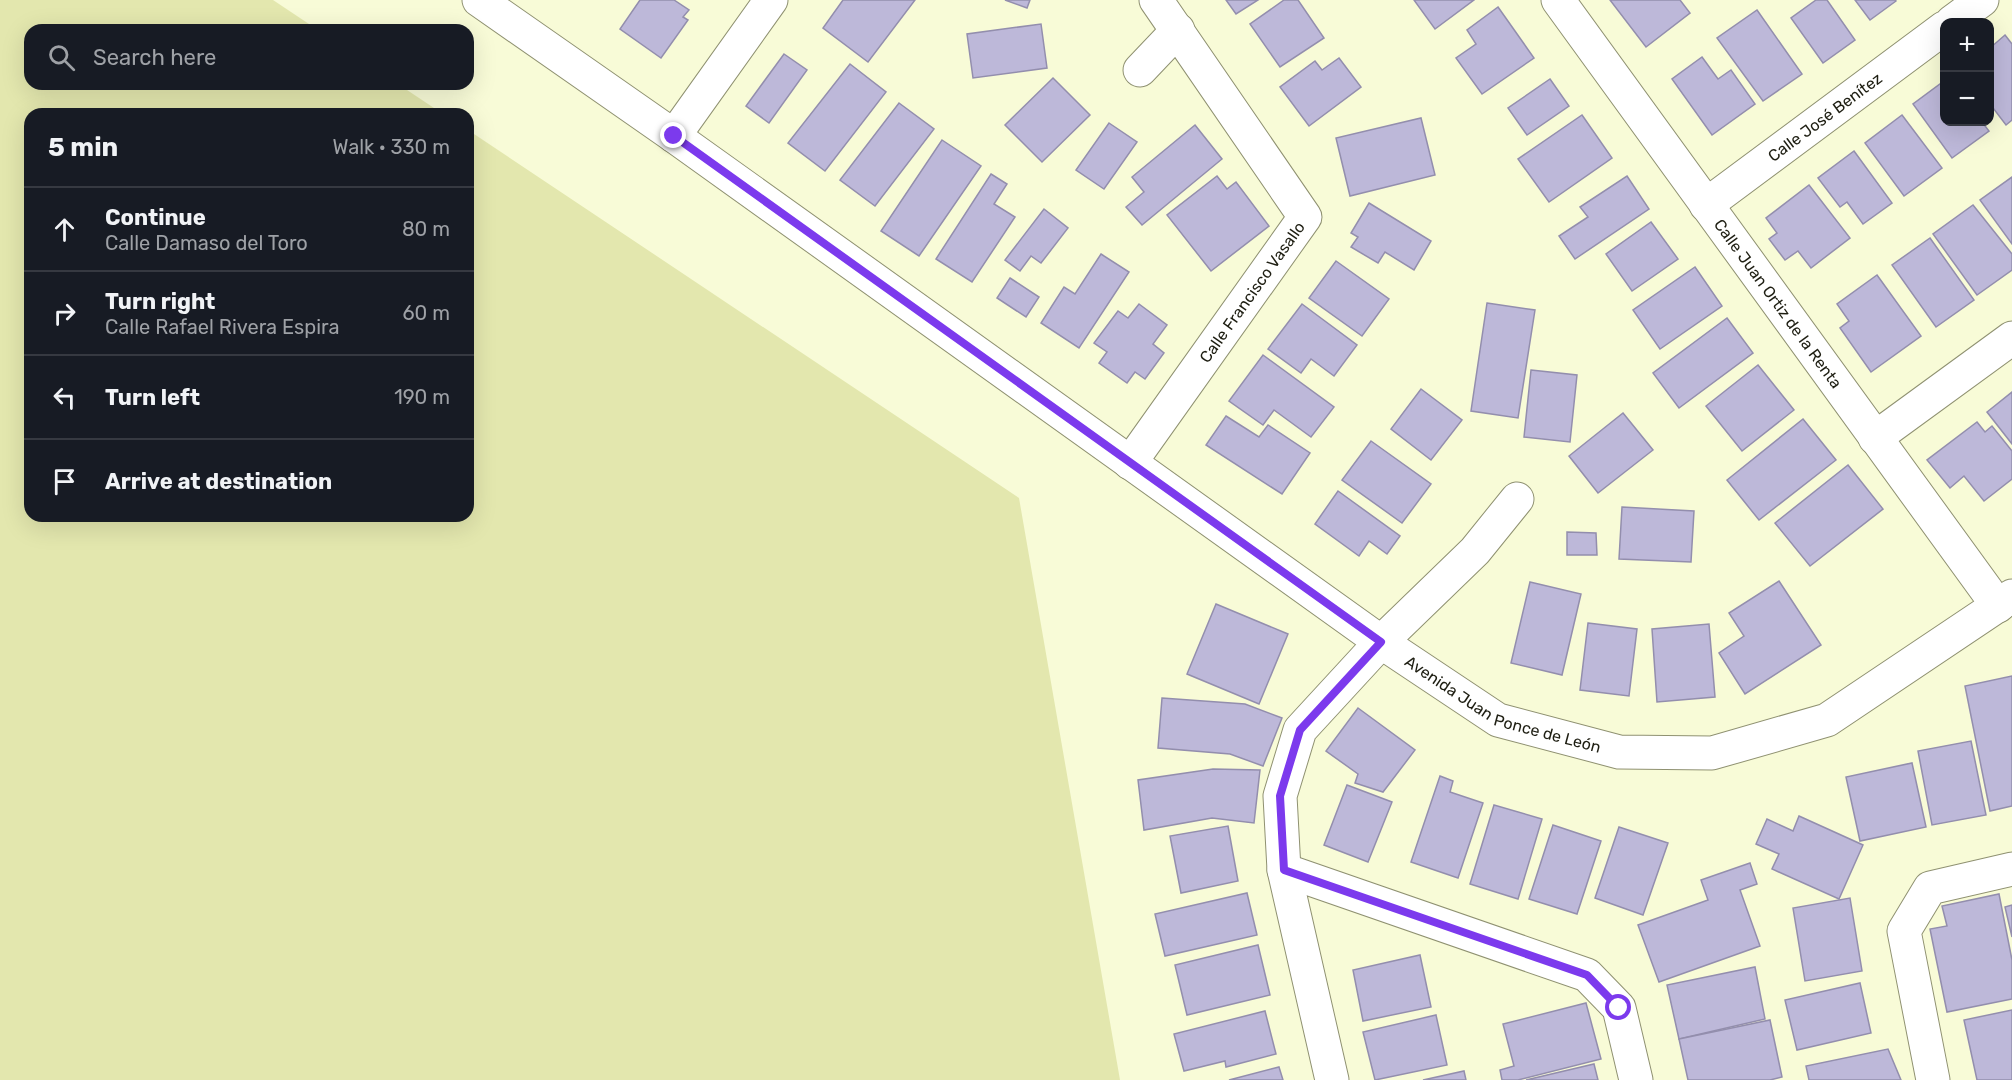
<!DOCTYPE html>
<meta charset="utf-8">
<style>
:root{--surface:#171b24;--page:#20242c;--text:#f1f3f6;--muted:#9ea1a6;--line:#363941}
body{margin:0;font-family:Rubik,sans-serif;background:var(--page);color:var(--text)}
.controls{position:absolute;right:18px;top:18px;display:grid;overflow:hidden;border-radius:12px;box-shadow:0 6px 24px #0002}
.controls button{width:54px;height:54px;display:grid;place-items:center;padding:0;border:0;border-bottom:2px solid var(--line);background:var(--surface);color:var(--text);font:30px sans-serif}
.stop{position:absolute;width:18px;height:18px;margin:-14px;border:4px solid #7c3aed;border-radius:50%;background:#fff}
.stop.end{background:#7c3aed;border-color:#fff;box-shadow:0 2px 6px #0008}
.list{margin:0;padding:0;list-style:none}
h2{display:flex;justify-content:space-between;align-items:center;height:78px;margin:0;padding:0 24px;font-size:26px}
h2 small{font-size:20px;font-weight:400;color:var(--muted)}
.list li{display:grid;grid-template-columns:39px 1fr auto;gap:18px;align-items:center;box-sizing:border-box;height:84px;padding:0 24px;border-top:2px solid var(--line)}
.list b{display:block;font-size:22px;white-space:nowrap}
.list p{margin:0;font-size:20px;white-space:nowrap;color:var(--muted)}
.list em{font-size:20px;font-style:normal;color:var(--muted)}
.icon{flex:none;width:33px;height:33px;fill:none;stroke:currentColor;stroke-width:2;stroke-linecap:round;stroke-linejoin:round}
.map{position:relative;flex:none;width:2012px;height:1080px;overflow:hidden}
.search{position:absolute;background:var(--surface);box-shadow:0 6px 24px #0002;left:24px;top:24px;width:450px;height:66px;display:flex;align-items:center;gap:15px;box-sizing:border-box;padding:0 21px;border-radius:18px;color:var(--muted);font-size:22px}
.panel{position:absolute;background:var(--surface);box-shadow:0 6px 24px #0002;left:24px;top:108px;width:450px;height:414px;border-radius:18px}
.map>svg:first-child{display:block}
.green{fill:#e3e7ae}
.building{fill:#bdb8d9;stroke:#938ead;stroke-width:1.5}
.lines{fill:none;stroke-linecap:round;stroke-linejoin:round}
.minor-casing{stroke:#8f9171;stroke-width:35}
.minor{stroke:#fff;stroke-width:33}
.route{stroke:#7c3aed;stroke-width:8}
.labels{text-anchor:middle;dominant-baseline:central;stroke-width:5;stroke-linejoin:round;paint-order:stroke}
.street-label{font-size:16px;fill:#1e1e12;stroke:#fff}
</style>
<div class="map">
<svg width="2012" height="1080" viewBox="0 0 2012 1080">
<rect width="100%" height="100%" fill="#f8fbd7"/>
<!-- green -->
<path class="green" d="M0,0H273L318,30H30V84H398L443,114H30V516H468V130L1019,498L1120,1080H0Z"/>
<!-- building -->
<g class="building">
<path d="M640,0H674L689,10L683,17L688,20L661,58L620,29Z"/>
<path d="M843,0H915L868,62L823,28Z"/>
<path d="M1005,0H1030L1027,8Z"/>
<path d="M1226,0H1258L1236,14Z"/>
<path d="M1284,0H1298L1324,38L1280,67L1250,24Z"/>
<path d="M1414,0H1474L1435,29Z"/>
<path d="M1610,0H1680L1690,13L1646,47Z"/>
<path d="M1816,0H1827L1855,40L1823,63L1791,18Z"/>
<path d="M1855,0H1895L1896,1L1870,20Z"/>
<path d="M1498,7L1534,58L1482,94L1456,58L1476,44L1467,30Z"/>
<path d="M1757,10L1802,74L1763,101L1717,38Z"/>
<path d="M1041,24L1047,68L973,78L967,34Z"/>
<path d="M2005,35L2012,44V120L2006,125L1990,104V48Z"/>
<path d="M784,54L807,70L769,123L746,106Z"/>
<path d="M1702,57L1718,79L1731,70L1755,104L1712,135L1672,79Z"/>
<path d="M1339,58L1361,87L1309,126L1280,87L1315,61L1322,70Z"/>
<path d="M850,64L886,92L825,171L788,143Z"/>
<path d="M1053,78L1090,115L1042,162L1005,125Z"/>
<path d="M1550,79L1569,106L1527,135L1508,108Z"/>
<path d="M1944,81V122H1982L1989,131L1952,158L1913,104Z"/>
<path d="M899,103L934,129L875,206L840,180Z"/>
<path d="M1582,115L1612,158L1549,202L1518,159Z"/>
<path d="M1902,115L1942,168L1904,196L1865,143Z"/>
<path d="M1421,118L1435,175L1350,196L1336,138Z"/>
<path d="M1109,123L1137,142L1104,189L1076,170Z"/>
<path d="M1195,125L1222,159L1142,225L1126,207L1144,192L1132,177Z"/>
<path d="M942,140L981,166L919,256L881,231Z"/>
<path d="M1854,151L1892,203L1863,224L1847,202L1840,207L1818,178Z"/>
<path d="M991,174L1007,184L994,204L1015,217L972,282L936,259Z"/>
<path d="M1217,176L1227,189L1236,182L1269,226L1211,271L1167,215Z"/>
<path d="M1627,176L1649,209L1575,259L1559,236L1588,217L1580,207Z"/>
<path d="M2012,177V244L1980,200Z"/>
<path d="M1809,185L1850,238L1811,268L1798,251L1785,260L1769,239L1777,233L1766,218Z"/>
<path d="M1369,203L1431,241L1414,270L1385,252L1378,263L1351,247L1358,237L1351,233Z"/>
<path d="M1973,205L2012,254V270L1977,295L1933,234Z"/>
<path d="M1044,209L1068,228L1041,263L1031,256L1020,271L1005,260Z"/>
<path d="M1651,222L1678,259L1632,291L1606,254Z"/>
<path d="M1930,238L1974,300L1936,327L1892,265Z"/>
<path d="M1101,254L1129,272L1079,348L1041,323L1064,287L1075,294Z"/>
<path d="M1336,261L1389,299L1362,336L1309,298Z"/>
<path d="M1695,267L1722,306L1660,349L1633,310Z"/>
<path d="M1877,275L1921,336L1871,372L1840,328L1849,321L1837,304Z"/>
<path d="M1010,278L1039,297L1026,317L997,298Z"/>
<path d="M1487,303L1535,310L1518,418L1471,411Z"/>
<path d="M1139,304L1167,325L1153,344L1164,353L1145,379L1135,372L1127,383L1099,363L1107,352L1094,343L1118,311L1128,318Z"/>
<path d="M1302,304L1357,345L1334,376L1311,359L1301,373L1268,349Z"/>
<path d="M1727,318L1753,353L1679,408L1653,373Z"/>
<path d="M1263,355L1334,407L1311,437L1274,410L1263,425L1229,401Z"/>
<path d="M1758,365L1794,410L1742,451L1706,406Z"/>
<path d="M1531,370L1577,375L1570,442L1524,437Z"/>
<path d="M1421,389L1462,420L1431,460L1391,429Z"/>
<path d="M2012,392V444L1987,412Z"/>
<path d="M1623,413L1653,450L1598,493L1569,456Z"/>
<path d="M1226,416L1259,437L1268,425L1310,453L1282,494L1206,445Z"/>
<path d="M1803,419L1836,460L1759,520L1727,480Z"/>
<path d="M1977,422L1985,432L1992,426L2012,451V479L1984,501L1964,476L1950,488L1927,460Z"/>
<path d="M1371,441L1431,484L1402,523L1342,480Z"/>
<path d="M1848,465L1883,509L1810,566L1775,523Z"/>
<path d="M1338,491L1400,536L1387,554L1369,541L1359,556L1315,524Z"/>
<path d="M1622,507L1694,511L1691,562L1619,559Z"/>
<path d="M1567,532L1596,533L1597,555H1567Z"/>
<path d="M1779,581L1821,645L1745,694L1719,653L1744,636L1729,613Z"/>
<path d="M1530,582L1581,594L1562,675L1511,663Z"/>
<path d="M1216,604L1288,634L1259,704L1187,674Z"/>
<path d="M1588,623L1637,629L1629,696L1580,690Z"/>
<path d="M1709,624L1715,697L1657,702L1652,629Z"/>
<path d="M2012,676V806L1990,811L1965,686Z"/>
<path d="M1162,698L1245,704L1282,718L1263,766L1230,754L1158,748Z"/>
<path d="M1358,708L1415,750L1383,792L1355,783L1358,774L1326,751Z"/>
<path d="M1971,741L1986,815L1932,825L1918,751Z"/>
<path d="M1912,763L1926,827L1860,841L1846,777Z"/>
<path d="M1213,769L1260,770L1254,823L1212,818L1144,830L1138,780Z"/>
<path d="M1440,776L1453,781L1450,792L1483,803L1458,878L1411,862Z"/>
<path d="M1347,785L1392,802L1368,862L1324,845Z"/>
<path d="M1494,805L1542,819L1518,899L1470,884Z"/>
<path d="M1799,816L1863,845L1839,899L1772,869L1779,854L1756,844L1767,819L1793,831Z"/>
<path d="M1553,825L1601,841L1577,914L1529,899Z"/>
<path d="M1228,826L1238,881L1181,893L1170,836Z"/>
<path d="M1619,827L1668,843L1643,915L1595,898Z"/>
<path d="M1750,863L1757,884L1740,890L1760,946L1659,982L1638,925L1708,900L1701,880Z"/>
<path d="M1247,893L1257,935L1165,956L1155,914Z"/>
<path d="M1999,894L2012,960V999L1947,1012L1930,929L1947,926L1942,906Z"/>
<path d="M1850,898L1862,971L1805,981L1793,908Z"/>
<path d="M2012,905V937L2005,907Z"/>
<path d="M1258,945L1270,995L1187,1015L1175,965Z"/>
<path d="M1420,955L1431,1007L1363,1021L1353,970Z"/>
<path d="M1755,967L1765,1019L1679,1039L1667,985Z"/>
<path d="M1860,983L1871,1033L1797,1050L1785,1000Z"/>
<path d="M1586,1003L1601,1059L1518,1080H1502L1500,1070L1514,1066L1503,1024Z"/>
<path d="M2012,1010V1080H1977L1964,1020Z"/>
<path d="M1265,1011L1276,1054L1226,1067L1225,1061L1184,1071L1174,1034Z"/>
<path d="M1436,1015L1447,1065L1375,1080L1363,1032Z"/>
<path d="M1770,1020L1782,1077L1770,1080H1688L1679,1039Z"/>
<path d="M1888,1049L1901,1080H1809L1806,1066Z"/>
<path d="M1594,1064L1598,1080H1526Z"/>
<path d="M1279,1067L1283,1080H1229Z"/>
<path d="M1464,1071L1466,1080H1423Z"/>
</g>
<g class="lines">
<!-- minor casing -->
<g class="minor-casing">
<g id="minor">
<path id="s1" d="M479,0L674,136L1381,642L1498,720L1619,752L1712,753L1827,720L2012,596"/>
<path id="s2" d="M1558,0L1998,606"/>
<path d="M1952,22L1982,0"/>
<path d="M1140,70L1178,30"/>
<path d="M674,136L771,0"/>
<path id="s3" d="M1706,205L1944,28"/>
<path d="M1875,438L2012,338"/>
<path id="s4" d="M1130,463L1305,217L1156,0"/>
<path d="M1284,870L1587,975L1619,1008L1636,1080"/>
<path d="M1332,1080L1284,870L1280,796L1300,730L1381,642L1475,551L1517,499"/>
<path d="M1933,1080L1904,931L1930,888L2012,869"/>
</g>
</g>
<!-- minor -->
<use href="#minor" class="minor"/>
</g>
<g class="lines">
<!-- route -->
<path class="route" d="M674,136L1381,642L1300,730L1280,796L1284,870L1587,975L1619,1008"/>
</g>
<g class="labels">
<!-- street labels -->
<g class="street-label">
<text stroke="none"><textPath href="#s3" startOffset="148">Calle José Benítez</textPath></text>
<text stroke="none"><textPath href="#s4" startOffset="210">Calle Francisco Vasallo</textPath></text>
<text stroke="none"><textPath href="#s2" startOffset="375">Calle Juan Ortiz de la Renta</textPath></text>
<text stroke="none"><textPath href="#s1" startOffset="1246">Avenida Juan Ponce de León</textPath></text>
</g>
</g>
</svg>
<div class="controls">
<button>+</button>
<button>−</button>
</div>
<div class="stop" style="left:1619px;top:1008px"></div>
<div class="stop end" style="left:674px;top:136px"></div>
<div class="search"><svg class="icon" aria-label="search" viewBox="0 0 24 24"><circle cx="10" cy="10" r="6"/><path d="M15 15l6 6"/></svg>Search here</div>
<section class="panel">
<h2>5 min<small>Walk · 330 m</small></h2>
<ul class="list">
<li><svg class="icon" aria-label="ahead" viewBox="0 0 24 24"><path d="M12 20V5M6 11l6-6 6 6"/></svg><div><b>Continue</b><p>Calle Damaso del Toro</p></div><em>80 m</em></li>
<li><svg class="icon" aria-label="right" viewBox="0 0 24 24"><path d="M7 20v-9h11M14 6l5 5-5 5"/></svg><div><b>Turn right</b><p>Calle Rafael Rivera Espira</p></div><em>60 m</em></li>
<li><svg class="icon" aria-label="left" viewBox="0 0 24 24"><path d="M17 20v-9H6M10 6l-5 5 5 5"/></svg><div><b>Turn left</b></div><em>190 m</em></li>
<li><svg class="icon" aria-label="arrive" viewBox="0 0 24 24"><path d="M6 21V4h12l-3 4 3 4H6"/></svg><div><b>Arrive at destination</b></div></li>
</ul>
</section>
</div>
